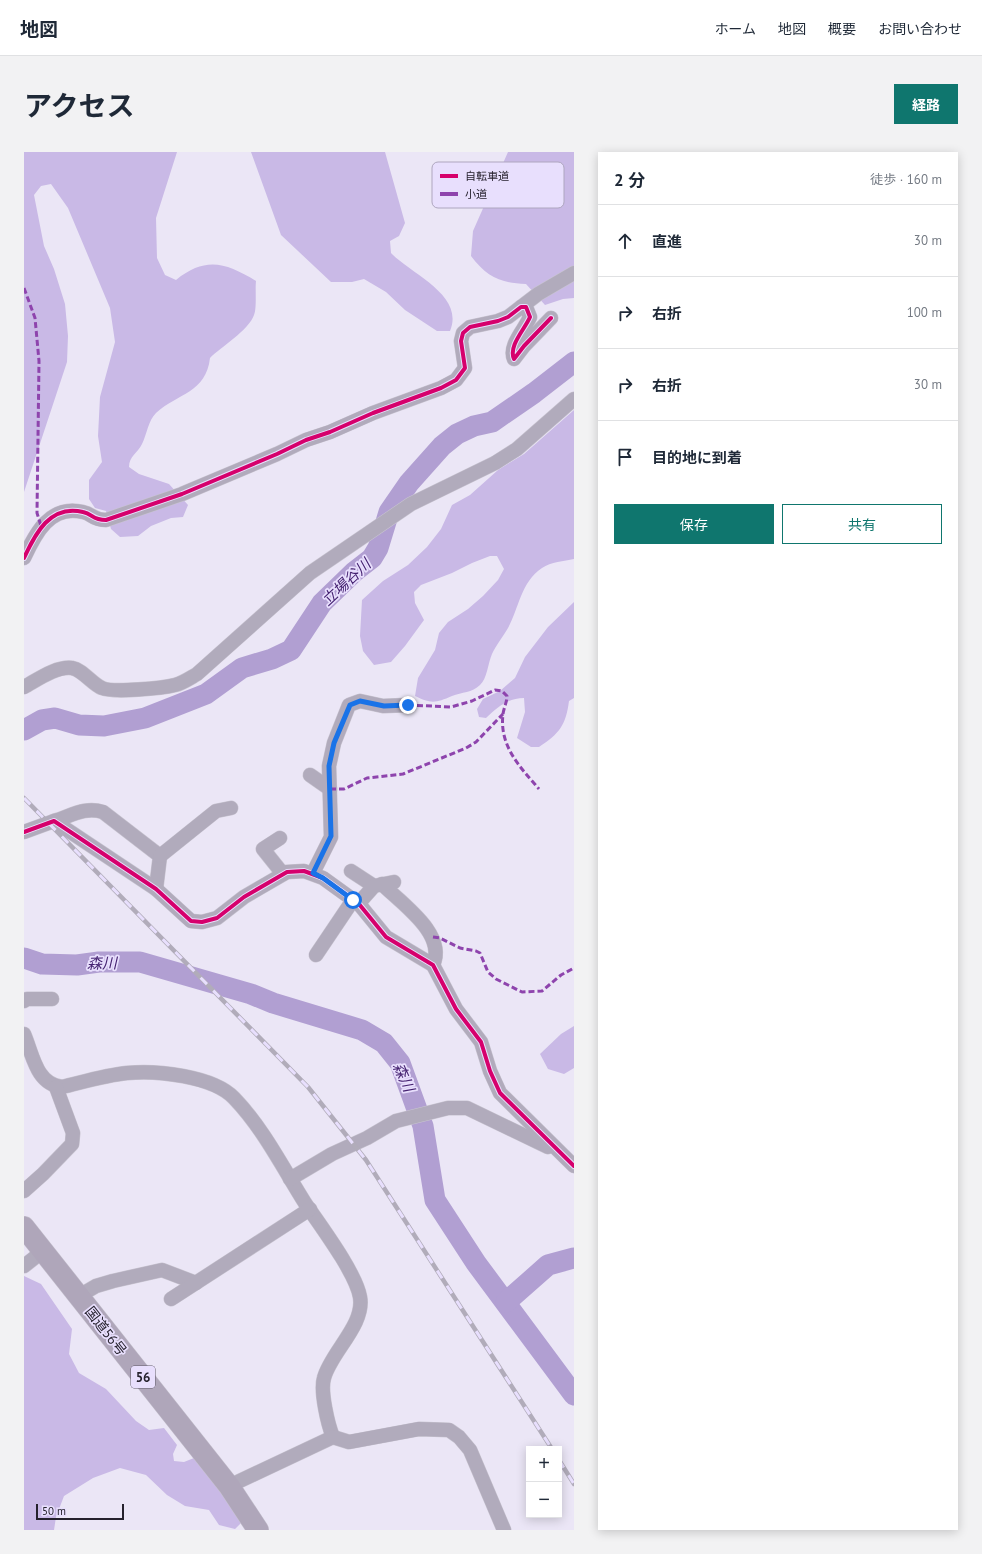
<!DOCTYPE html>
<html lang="ja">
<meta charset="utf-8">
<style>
:root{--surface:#fff;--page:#f2f2f3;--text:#1f2937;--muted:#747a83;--line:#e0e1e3;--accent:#0f766e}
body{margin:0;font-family:"PT Sans","Noto Sans JP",sans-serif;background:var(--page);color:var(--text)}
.controls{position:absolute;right:12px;bottom:12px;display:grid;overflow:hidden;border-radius:0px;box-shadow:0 2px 10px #0003}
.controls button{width:36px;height:36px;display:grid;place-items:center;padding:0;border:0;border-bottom:1px solid var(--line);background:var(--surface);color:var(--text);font:20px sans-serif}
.scale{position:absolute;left:12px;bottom:10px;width:88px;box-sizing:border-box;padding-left:4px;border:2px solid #25212d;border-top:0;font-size:11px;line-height:14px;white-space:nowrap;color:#25212d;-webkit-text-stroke:3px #e8dffd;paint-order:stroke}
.stop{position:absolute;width:12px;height:12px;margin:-9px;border:3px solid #1a73e8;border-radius:50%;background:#fff}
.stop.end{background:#1a73e8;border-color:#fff;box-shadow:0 1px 4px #0008}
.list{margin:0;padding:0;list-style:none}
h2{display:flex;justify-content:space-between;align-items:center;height:52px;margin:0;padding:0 16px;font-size:17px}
h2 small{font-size:13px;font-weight:400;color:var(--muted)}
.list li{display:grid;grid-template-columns:26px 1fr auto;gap:12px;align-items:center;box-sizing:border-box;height:72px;padding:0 16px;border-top:1px solid var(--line)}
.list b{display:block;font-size:15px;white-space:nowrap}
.list em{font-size:13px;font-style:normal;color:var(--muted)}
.actions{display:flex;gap:8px;padding:12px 16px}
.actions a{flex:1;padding:9px 0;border:1px solid var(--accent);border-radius:0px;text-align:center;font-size:14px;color:var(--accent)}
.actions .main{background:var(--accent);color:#fff}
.icon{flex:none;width:22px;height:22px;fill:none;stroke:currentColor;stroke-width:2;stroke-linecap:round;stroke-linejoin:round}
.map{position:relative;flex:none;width:550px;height:1378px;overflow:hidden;border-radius:0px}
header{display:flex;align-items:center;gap:24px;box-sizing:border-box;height:56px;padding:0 20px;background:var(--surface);border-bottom:1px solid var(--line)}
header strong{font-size:19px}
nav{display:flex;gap:22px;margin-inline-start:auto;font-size:14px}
.intro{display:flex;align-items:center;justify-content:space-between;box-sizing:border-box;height:96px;padding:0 24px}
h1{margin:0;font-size:28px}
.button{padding:10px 18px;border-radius:0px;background:var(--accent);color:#fff;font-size:14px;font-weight:700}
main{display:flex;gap:24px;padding:0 24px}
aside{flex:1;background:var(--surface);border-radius:0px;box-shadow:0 2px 10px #0003}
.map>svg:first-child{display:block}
.forest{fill:#c9b9e6}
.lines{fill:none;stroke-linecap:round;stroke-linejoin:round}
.river{stroke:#b19fd2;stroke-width:21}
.minor-casing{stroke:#c8c4d0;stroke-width:15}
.highway-casing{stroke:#c8c4d0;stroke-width:22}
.minor{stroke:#b1abbc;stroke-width:14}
.highway{stroke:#afa6ba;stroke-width:21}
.rail-casing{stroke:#b1acba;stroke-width:4.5}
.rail{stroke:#e8dffd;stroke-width:3;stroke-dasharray:9;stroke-linecap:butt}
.quiet{stroke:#8e44ad;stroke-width:3;stroke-dasharray:6 3;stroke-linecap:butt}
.cycleway-casing{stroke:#e8dffd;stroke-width:6}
.cycleway{stroke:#d6006c;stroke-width:4}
.route{stroke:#1a73e8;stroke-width:5}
.labels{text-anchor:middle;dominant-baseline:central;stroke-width:3.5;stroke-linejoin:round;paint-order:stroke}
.shield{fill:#e8dffd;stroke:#605a6b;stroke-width:1}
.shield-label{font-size:13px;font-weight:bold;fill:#25212d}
.street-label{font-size:14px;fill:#25212d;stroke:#e8dffd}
.water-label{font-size:15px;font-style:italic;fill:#442170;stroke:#e8dffd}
.key{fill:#e8dffd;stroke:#aea6bf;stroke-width:1}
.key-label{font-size:11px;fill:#25212d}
</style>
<header>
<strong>地図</strong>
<nav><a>ホーム</a><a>地図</a><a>概要</a><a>お問い合わせ</a></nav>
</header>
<div class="intro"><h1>アクセス</h1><a class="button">経路</a></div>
<main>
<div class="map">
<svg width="550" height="1378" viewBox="0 0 550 1378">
<rect width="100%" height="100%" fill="#ebe6f6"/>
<!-- forest -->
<g class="forest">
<path d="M0,0H153L132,66L133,106L141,123L152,128C182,104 202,111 232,129C231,138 233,156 230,163C225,178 197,195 186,206C182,241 154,241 132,261C124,269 123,282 118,292C114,301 105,304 105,315L115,322L145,332L164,353L159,365L147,366L127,374L114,384L96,385L87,377L82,359L71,356L65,347V328L78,310L74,284L76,245L91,190L86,156L44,56L27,32L17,34L10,43L20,94L30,117L41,152L44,184L43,210L0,340Z"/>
<path d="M227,0H361L381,71L375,84L366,89L367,101C387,122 441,143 426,179H413L381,158L362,140L340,127L328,130H307L257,83Z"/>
<path d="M484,0H550V146L539,147L521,153L502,132C476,131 463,125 447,104L449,79Z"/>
<path d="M550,258V407C540,409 527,410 518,416C497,430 495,456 484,476C479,485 472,493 468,502C464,511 463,527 456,533C448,541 438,540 428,544C412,551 407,552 391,544L394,526L411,498L415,481L424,470L444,457L459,444L474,428L480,417L473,404H466L448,411L428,421L397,433L390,440L391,451L400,468L381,494L367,510L350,513L339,499L336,484L338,448L359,429L384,413L403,395L417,377L428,353L446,343L474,318L500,302Z"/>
<path d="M550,450V546L545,549C542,573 535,582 515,595H507L493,586L501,560L500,546C484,546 474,555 462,566L455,565L453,557L459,547L476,539L491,526L501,505L524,475Z"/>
<path d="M550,874V916L540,922L524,917L516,902L537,882Z"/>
<path d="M0,1124L17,1132L48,1177L45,1202L55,1221L82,1237L112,1269L125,1278L140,1276L153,1293L149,1302L150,1309L160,1310L170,1306L221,1367L211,1377L195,1373L185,1358L161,1354L143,1343L122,1323L96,1316L69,1326L40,1344L32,1365L30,1378H0Z"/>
</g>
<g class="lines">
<!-- river -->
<g class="river">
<path d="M0,578L18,568L31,566L55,573L80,574L121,566L182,542L218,516L248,507L267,498L298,451L330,420L348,406L354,396L365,360L385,331L418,294L433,282L450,274L468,270L510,241L550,210"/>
<path d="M0,806L18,812L53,813L75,810H116L227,842L249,851L338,878L360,891L376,911L399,974L411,1048L452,1111L550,1243"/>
<path d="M482,1150L524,1113L550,1106"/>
</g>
<!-- minor casing -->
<g class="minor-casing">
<g id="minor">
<path d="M497,155L514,142L550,121"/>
<path d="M0,406C11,382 26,352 59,360C69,362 68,368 82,368L158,342L253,302L282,288L306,280L349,261L417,236L432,228L441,216L437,189L439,181L446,175L474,169L484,165L497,155H502L506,165C501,177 484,194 490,207L500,194L527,166"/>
<path d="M0,535C13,528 32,514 48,516C59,518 68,532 78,536C89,541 139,536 151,533C159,531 166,526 173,522L286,421L387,352L471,311L493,297L550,247"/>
<path d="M286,623L306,637"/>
<path d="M30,669C47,664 61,654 79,660L136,704L132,737"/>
<path d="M0,680L30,669L132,737L167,769L178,770L193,766L220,745L263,720L280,719L299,726L335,752L362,785L409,813L432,857L457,890L466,919L476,941L550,1014"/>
<path d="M256,686L239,697L259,722"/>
<path d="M136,704L192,659L207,656"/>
<path d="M327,719L350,734"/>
<path d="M289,721L307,685L305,614L310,591L325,553L336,549L359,554L384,553"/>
<path d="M358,732C378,752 423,782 409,813"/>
<path d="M334,752L350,734L370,730"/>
<path d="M292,803L329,748"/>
<path d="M0,849L3,847H28"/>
<path d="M0,882C9,903 12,932 38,935C59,930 82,923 103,921C132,918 189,924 210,946C239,976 259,1016 281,1051C296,1073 332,1121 336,1145C341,1173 307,1200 300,1226C296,1239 304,1273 309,1285"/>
<path d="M266,1027L308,1002L343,986L372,969L424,956H443L524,995"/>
<path d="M0,1039L19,1022L48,992L49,981L32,935"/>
<path d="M0,1114L19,1099"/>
<path d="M55,1144L72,1134L89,1129L138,1118L172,1131"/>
<path d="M147,1147L286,1057"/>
<path d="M205,1334L309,1285L325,1290L395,1277L425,1278L435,1285L446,1298L480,1378"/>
</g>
</g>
<!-- highway casing -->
<g class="highway-casing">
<path id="highway" d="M0,1075L205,1334L234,1378"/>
</g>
<!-- minor -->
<use href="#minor" class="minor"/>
<!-- highway -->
<use href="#highway" class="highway"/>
<!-- rail casing -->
<g class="rail-casing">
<g id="rail">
<path d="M0,646L284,935L342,1008L528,1297"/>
<path d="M535,1308L550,1332"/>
</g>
</g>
<!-- rail -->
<use href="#rail" class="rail"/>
<!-- quiet -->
<g class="quiet">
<path d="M0,136L11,166L15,209L13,361L17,374"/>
<path d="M384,553L427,555L448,549L471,538L478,539L483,544C483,550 480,555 479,562C475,594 496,615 515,637"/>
<path d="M306,637H320L343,626L379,622L442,596L452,590L479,562"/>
<path d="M409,785L416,786L436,796L452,799L456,801L464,820L472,827L498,840L518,839L537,823L550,816"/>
</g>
<!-- cycleway casing -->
<g class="cycleway-casing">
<g id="cycleway">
<path d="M0,406C11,382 26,352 59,360C69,362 68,368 82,368L158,342L253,302L282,288L306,280L349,261L417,236L432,228L441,216L437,189L439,181L446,175L474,169L484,165L497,155H502L506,165C501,177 484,194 490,207L500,194L527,166"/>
<path d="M0,680L30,669L132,737L167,769L178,770L193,766L220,745L263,720L280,719L299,726L335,752L362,785L409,813L432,857L457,890L466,919L476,941L550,1014"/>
</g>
</g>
<!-- cycleway -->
<use href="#cycleway" class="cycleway"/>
</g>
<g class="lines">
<!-- route -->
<path class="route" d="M329,748L299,726L289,721L307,684L305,614L310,591L326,553L336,549L360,554L384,553"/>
</g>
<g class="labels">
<!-- shield labels -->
<rect class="shield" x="107" y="1214" width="24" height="22" rx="3"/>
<g class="shield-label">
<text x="119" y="1225">56</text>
</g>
<!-- street labels -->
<g class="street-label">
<text transform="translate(82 1179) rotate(52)">国道56号</text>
</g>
<!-- water labels -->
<g class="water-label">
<text transform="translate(322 430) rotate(-43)">立場谷川</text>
<text transform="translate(78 811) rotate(-1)">森川</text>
<text transform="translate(380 925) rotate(66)">森川</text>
</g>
</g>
<!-- legend -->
<rect x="408" y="10" width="132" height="46" rx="6" class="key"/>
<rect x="416" y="22" width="18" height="4" fill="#d6006c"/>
<rect x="416" y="40" width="18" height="4" fill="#8e44ad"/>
<g class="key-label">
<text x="441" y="28">自転車道</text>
<text x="441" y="46">小道</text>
</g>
</svg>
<div class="controls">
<button>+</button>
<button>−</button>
</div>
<div class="scale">50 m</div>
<div class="stop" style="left:329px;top:748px"></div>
<div class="stop end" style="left:384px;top:553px"></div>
</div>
<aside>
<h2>2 分<small>徒歩 · 160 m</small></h2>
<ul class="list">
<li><svg class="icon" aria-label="ahead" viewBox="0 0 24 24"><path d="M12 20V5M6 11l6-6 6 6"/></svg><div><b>直進</b></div><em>30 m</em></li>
<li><svg class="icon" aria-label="right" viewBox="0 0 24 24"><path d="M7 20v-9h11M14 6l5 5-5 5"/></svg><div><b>右折</b></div><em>100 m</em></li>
<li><svg class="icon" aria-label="right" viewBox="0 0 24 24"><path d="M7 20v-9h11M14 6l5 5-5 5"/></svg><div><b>右折</b></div><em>30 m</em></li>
<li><svg class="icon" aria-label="arrive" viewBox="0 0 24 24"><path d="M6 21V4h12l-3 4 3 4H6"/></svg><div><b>目的地に到着</b></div></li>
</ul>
<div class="actions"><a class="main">保存</a><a>共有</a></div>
</aside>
</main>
